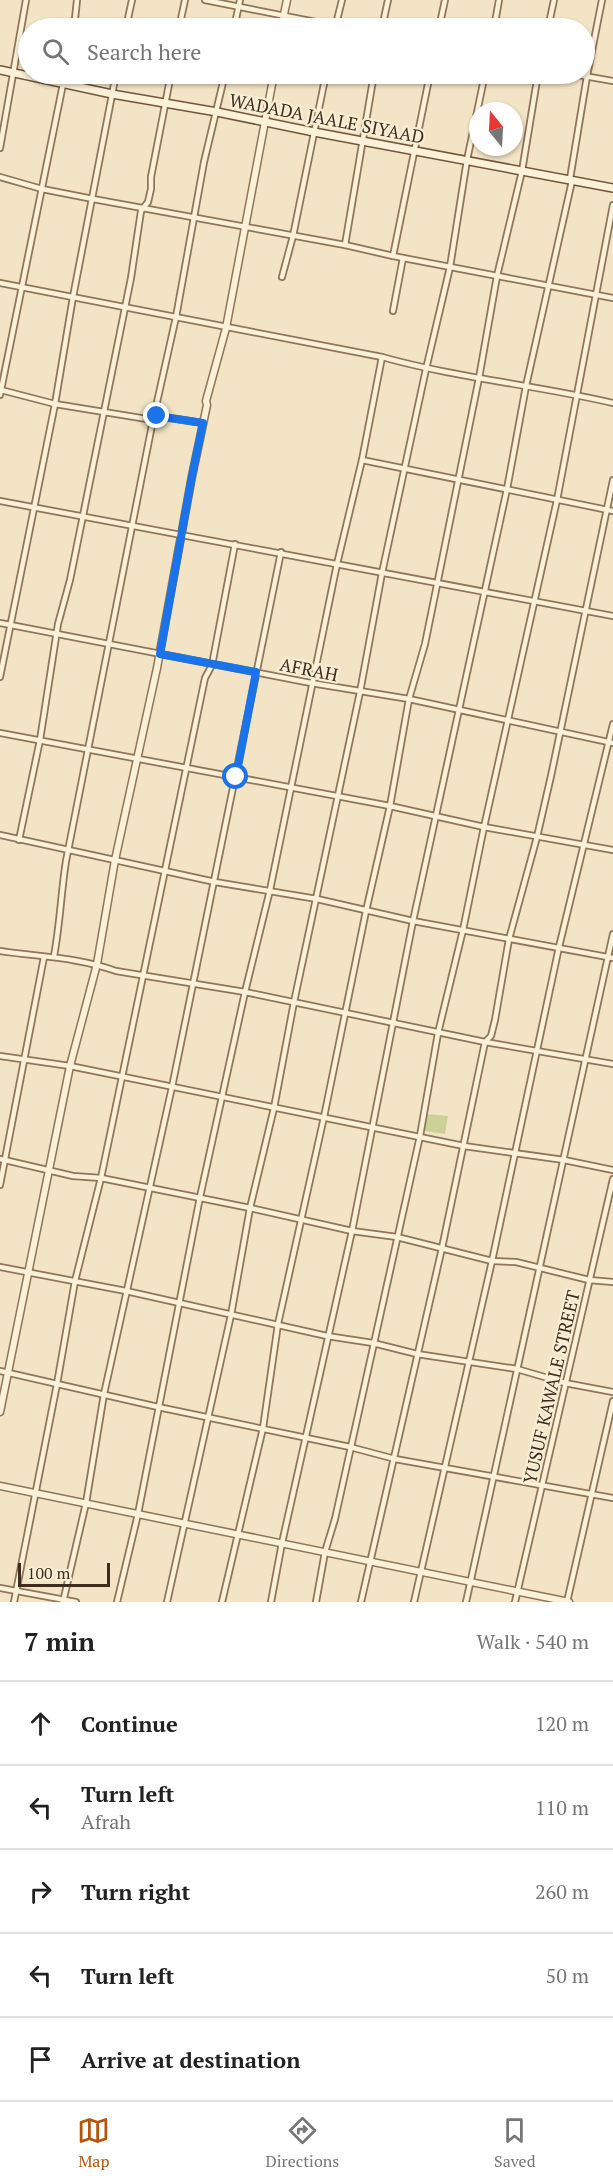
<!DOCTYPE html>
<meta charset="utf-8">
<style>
:root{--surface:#fff;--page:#f2f2f2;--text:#222;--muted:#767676;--line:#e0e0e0;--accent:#b45309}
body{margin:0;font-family:"PT Serif",serif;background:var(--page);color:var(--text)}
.compass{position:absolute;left:469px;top:102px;width:54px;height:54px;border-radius:50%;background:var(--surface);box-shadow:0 2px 4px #0004;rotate:342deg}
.scale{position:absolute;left:18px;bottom:15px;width:92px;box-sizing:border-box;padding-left:6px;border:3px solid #3e2d1e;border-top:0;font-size:16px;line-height:21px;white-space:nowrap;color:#3e2d1e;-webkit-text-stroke:4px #f8eed5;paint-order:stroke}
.stop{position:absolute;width:18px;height:18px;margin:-14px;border:4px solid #1a73e8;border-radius:50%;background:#fff}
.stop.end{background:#1a73e8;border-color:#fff;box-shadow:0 2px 6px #0008}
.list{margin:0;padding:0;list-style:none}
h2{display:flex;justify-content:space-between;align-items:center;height:78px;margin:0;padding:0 24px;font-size:26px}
h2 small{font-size:20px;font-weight:400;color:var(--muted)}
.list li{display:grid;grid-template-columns:39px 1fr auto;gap:18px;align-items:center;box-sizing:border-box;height:84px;padding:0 24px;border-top:2px solid var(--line)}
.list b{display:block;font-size:22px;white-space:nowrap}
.list p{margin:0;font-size:20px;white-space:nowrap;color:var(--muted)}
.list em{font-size:20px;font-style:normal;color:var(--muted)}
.icon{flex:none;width:33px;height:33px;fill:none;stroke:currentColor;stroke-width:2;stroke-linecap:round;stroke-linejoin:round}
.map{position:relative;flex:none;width:613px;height:1602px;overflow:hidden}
.search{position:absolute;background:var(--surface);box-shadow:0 2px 4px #0004;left:18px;right:18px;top:18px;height:66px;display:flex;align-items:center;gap:15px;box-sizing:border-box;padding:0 21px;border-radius:33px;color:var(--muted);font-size:22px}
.sheet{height:498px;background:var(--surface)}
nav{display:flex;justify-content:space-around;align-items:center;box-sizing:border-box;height:84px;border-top:2px solid var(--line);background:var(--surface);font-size:16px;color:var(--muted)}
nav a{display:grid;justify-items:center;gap:3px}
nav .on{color:var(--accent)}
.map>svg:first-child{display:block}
.green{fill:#cbd197}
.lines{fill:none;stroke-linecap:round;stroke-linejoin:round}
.minor-casing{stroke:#8f7559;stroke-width:8}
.tertiary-casing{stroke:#8f7559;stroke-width:9}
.secondary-casing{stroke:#71563c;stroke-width:10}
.minor{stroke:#fbf1d9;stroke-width:4.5}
.tertiary{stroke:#fbf1d9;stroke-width:6}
.secondary{stroke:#fbf1d9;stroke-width:7}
.route{stroke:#1a73e8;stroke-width:8}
.labels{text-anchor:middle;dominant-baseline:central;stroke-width:4.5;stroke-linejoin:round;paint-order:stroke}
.street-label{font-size:18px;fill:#3e2d1e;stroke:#f8eed5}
</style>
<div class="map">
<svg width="613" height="1602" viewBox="0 0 613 1602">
<rect width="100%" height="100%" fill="#f2e4c5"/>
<!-- green -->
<path class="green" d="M426,1114L448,1116L445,1134L424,1131Z"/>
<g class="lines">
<!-- minor casing -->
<g class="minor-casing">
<g id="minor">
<path d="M205,0L346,28"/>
<path d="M74,28L77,0"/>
<path d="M126,28L132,0"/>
<path d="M179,28L185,0"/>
<path d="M234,28L240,0"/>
<path d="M335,28L342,0"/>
<path d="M382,28L388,0"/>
<path d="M439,28L445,0"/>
<path d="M494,28L499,0"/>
<path d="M548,28L554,0"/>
<path d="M573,74L613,81"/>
<path d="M0,148L26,0"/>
<path d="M0,177L42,189L93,199L345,245L393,256L613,298"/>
<path d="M345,245L374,74"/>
<path d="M393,256L430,74"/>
<path d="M282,277L293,236L326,74"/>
<path d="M0,283L382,357C457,378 536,385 613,403"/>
<path d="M393,311L403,258"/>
<path d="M1,390L55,404L153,420L157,416L203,423"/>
<path d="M0,395L63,84L68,81L70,74"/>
<path d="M362,460L613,511"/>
<path d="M0,501C205,538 409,578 613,616"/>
<path d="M0,623L311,683L409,699L613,743"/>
<path d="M0,677L55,404L73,297L116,74"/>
<path d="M0,733L390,806L484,827L613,850"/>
<path d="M0,835L215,882L317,899L413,921L613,958"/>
<path d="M19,840L40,740L58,624L70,580L131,278L141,211L148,202L151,189V177L171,74"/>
<path d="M0,951C41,957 77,957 116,971L245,992L485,1042L613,1064"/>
<path d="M54,956C60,924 61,893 66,861L153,420L176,317L204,162L225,74"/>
<path d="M0,1056L70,1066L464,1146L564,1160L613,1170"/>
<path d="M0,1159L73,1176L101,1178L250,1208L352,1231L397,1237L492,1261L516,1262L589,1280L613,1282"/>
<path d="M0,1185L44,957"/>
<path d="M0,1267L126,1291L327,1336L373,1343L417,1354L517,1369L565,1383L613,1392"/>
<path d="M0,1371L158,1407L350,1447L395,1459L613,1498"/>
<path d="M0,1588L76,1602"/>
<path d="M14,1602L57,1384L75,1281L101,1178L205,678L212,665L235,544"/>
<path d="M63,1602L86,1503L104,1394L172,1087L281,552"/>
<path d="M117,1602L138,1514L200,1197L245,992L270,890L337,564L362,460L382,357"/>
<path d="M167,1602L231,1315L250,1208L274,1108L294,1002L360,692L382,573L426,369L450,267L467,160L485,74"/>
<path d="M222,1602L263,1428L278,1324L324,1117L366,911L390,806L409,699L425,644L479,378L497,276L522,171L538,74"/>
<path d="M271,1602L282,1543L352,1231L413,921L507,489L526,386L572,181L570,179L587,76L602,0"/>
<path d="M316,1602L325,1552L335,1519L420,1136L438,1033L463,930L484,827L557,500L613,205"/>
<path d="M361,1602L442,1248L485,1042L491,1036L495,1020L509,939L537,837L551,776L613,480"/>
<path d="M414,1602L492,1261L559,947L613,724"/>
<path d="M466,1602L613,934"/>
<path d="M515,1602L613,1179"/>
<path d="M567,1602L613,1401"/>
</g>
</g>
<!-- tertiary casing -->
<g class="tertiary-casing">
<g id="tertiary">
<path d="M281,28L287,0"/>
<path d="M0,1412L70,1066L97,964L115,860L157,668L192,476L207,405L206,401L226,328L274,74"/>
<path d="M0,1486L569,1602"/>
</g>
</g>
<!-- secondary casing -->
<g class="secondary-casing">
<path id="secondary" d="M0,70L112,94L217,112L314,132L613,188"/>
</g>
<!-- minor -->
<use href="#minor" class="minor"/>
<!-- tertiary -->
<use href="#tertiary" class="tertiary"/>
<!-- secondary -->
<use href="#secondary" class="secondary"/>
</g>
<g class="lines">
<!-- route -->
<path class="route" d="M157,416L203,423L192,476L160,654L256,672L236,777"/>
</g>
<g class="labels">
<!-- street labels -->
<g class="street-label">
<text transform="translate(327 118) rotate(11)">WADADA JAALE SIYAAD</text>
<text transform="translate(309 669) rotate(11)">AFRAH</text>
<text transform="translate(551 1387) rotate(-77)">YUSUF KAWALE STREET</text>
</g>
</g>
</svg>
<svg class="compass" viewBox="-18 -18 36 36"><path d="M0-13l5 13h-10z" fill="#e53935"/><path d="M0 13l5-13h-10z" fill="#767676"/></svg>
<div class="scale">100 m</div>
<div class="stop" style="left:236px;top:777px"></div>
<div class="stop end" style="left:157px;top:416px"></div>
<div class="search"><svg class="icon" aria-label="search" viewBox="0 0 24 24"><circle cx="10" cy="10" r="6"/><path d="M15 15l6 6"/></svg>Search here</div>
</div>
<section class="sheet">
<h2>7 min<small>Walk · 540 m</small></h2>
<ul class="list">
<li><svg class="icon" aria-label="ahead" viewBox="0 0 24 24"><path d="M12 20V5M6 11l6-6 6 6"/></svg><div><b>Continue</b></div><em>120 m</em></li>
<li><svg class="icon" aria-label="left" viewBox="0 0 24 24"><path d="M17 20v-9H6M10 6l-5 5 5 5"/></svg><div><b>Turn left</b><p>Afrah</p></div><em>110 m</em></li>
<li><svg class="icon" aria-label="right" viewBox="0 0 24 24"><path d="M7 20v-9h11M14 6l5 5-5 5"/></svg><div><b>Turn right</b></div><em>260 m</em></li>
<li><svg class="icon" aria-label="left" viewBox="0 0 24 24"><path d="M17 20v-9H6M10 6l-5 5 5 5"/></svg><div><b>Turn left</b></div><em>50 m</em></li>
<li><svg class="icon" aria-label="arrive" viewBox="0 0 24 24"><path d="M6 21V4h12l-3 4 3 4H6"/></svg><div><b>Arrive at destination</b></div></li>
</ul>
</section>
<nav>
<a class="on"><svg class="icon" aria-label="map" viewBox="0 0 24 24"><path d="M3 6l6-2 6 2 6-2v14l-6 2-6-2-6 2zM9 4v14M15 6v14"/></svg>Map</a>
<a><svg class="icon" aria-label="directions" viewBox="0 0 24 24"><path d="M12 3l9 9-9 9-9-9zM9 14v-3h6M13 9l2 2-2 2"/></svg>Directions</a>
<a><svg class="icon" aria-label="saved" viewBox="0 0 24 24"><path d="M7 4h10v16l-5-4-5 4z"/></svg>Saved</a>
</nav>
